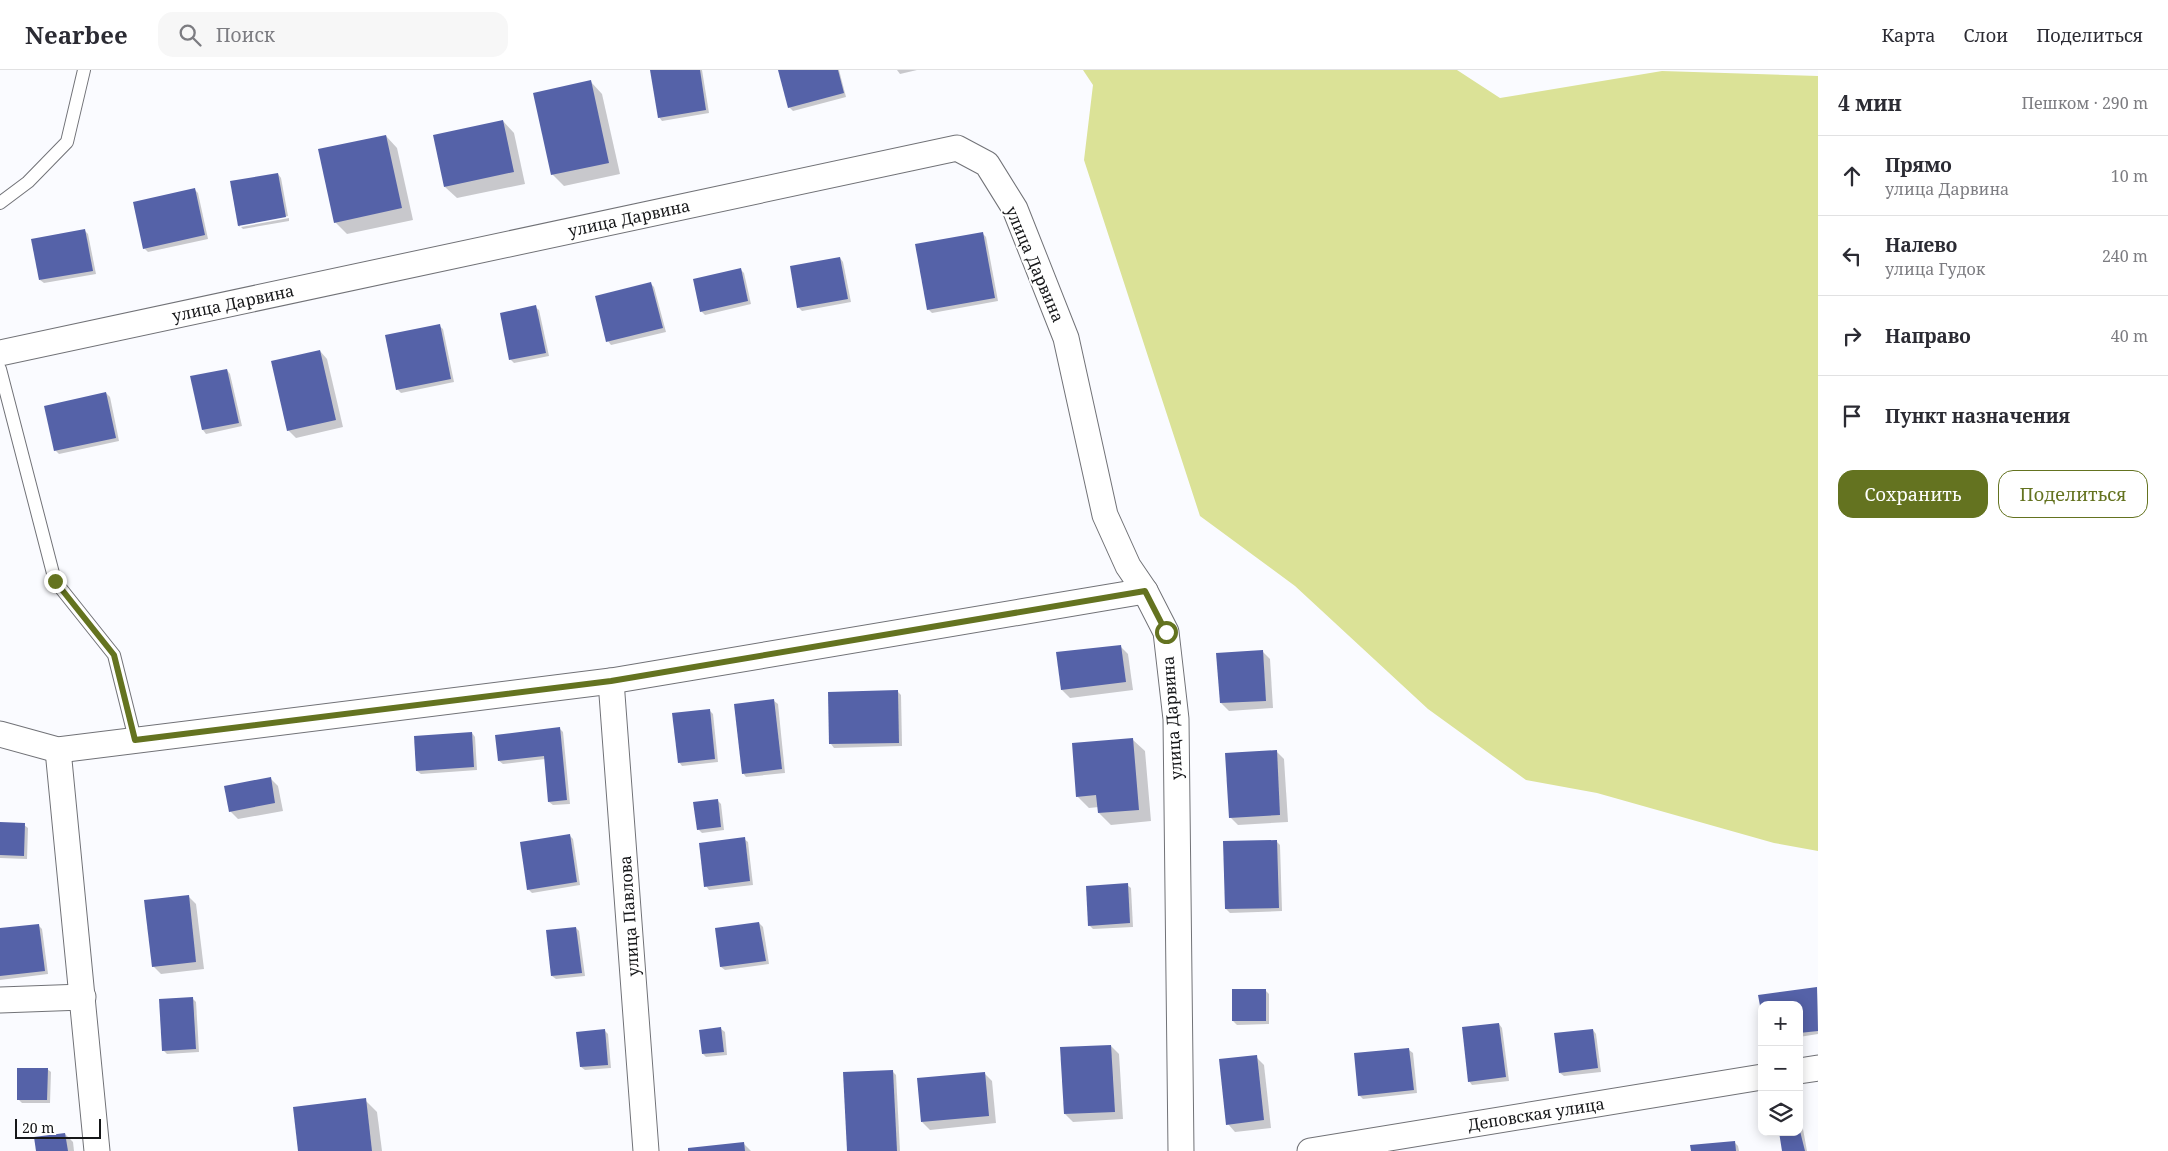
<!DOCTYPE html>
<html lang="ru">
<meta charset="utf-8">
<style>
:root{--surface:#fff;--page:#f7f7f7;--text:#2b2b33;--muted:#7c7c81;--line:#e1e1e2;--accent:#647320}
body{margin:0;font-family:"Noto Serif",serif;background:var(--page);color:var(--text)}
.controls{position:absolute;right:15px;bottom:15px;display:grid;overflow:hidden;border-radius:10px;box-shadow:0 2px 12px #0003}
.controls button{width:45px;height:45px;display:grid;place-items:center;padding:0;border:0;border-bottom:1px solid var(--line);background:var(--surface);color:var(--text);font:25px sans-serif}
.scale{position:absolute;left:15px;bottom:12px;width:86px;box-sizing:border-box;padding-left:5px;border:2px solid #161719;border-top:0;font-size:14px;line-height:18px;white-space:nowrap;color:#161719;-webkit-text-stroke:4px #fff;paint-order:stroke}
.stop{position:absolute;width:15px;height:15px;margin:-11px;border:4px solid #647320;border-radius:50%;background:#fff}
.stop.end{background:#647320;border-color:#fff;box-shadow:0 1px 5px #0008}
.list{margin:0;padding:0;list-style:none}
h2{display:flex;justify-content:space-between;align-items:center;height:65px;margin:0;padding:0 20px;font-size:21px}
h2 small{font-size:16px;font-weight:400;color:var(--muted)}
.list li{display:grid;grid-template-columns:32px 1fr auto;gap:15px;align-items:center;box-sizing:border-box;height:80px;padding:0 20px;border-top:1px solid var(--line)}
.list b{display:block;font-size:19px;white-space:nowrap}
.list p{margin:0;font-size:16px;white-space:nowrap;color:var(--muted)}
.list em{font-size:16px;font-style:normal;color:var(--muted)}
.actions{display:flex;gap:10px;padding:15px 20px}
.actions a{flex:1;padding:11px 0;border:1px solid var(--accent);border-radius:15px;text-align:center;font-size:18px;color:var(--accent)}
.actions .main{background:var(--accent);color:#fff}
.icon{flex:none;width:28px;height:28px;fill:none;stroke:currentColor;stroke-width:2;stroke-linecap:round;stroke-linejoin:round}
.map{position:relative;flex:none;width:1818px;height:1081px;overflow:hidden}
header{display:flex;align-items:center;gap:30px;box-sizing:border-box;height:70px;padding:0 25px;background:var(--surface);border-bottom:1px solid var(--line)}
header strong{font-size:24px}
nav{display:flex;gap:28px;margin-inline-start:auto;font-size:18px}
.search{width:350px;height:45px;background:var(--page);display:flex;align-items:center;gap:12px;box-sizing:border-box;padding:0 18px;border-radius:15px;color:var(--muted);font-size:19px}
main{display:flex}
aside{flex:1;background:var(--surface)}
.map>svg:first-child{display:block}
.green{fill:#dbe297}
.shadow{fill:#0003}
.building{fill:#5562a8}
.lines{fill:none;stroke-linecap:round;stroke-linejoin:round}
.service-casing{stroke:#717277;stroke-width:14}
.minor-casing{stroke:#717277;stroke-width:27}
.service{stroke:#fff;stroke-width:12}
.minor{stroke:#fff;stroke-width:25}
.route{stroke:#647320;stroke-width:6}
.labels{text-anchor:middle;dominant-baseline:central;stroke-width:4;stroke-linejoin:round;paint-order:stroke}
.street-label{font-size:16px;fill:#161719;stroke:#fff}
</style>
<header>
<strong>Nearbee</strong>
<div class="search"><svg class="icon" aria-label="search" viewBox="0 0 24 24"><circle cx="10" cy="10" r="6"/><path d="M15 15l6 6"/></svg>Поиск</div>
<nav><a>Карта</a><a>Слои</a><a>Поделиться</a></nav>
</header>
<main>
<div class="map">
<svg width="1818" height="1081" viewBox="0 0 1818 1081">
<rect width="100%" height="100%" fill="#fafbff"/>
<!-- green -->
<path class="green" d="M1083,0H1457L1500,28L1662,1L1818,6V781L1774,773L1597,723L1526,710L1428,639L1295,516L1200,446L1084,90L1093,15Z"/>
<!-- shadow -->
<g class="shadow">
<path d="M651,0H702L709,43L662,51L659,47Z"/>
<path d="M779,0H839L846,27L793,41L789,37Z"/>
<path d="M897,0H917L900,4Z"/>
<path d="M591,12L602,24L620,104L564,116L552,104Z"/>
<path d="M503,51L514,63L525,114L457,128L445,117Z"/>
<path d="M386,66L397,78L413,150L347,164L335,152Z"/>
<path d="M278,104L281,108L288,146L240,155V157L239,156Z"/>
<path d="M195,120L198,123L208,169L148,182L144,178Z"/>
<path d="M289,148V151L243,159L241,157Z"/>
<path d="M85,161L88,164L96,204L44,213L40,210Z"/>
<path d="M982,163L986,167L998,231L932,243L928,239Z"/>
<path d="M840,188L843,192L851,232L802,241L799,238L791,197Z"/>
<path d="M740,199L744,203L751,234L705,245L701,241Z"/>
<path d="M651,214L654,217L666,262L611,275L608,271Z"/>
<path d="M535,237L539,240L549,286L514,293L510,289Z"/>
<path d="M439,256L443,259L454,312L401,323L397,319Z"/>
<path d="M320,281L327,289L343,357L296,368L288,360Z"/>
<path d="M227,300L230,304L242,356L206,364L203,360L192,307Z"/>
<path d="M106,323L110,327L119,371L59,384L55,380Z"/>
<path d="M1120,576L1128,584L1133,620L1070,628L1062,620L1058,584Z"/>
<path d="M1262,581L1270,589L1273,638L1229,641L1221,633Z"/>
<path d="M897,621L901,625L902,676L834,678L831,674Z"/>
<path d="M774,631L778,634L785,703L746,707L743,703Z"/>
<path d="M709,640L713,644L718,692L682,696L679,692Z"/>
<path d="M559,658L563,662L570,734L553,735L549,732L545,689L503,694L499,691Z"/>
<path d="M472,663L475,667L477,700L421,704L417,701Z"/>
<path d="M1133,670L1145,681L1151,751L1111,755L1099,743V737L1089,738L1077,726Z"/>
<path d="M1276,681L1284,689L1288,752L1238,755L1230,747Z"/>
<path d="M270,708L278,716L283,741L238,749L230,741Z"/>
<path d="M717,730L721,734L724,760L702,763L698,759Z"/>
<path d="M0,754L24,755L28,758L27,789L0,788Z"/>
<path d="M570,766L573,769L580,815L532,823L528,819Z"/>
<path d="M744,769L748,772L753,815L709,820L706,816Z"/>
<path d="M1276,771L1280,775L1282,841L1230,843L1226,839Z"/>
<path d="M1127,815L1131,818L1133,857L1093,859L1089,855Z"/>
<path d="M188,826L196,834L204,899L161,904L153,896Z"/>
<path d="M759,853L763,857L769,894L725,900L721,897L716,859Z"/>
<path d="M38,855L42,859L48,904L0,910V860Z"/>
<path d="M576,858L579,861L585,906L556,909L552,906Z"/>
<path d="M1817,918L1818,964L1799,967V935H1762V941L1760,926Z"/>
<path d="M1265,920L1269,924V954L1237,955L1233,951Z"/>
<path d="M192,928L196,932L199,982L167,984L163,980Z"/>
<path d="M1499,954L1502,958L1509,1011L1472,1015L1469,1011Z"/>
<path d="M721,959L725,962L727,985L706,987L703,984Z"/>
<path d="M604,960L608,964L611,998L585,1000L581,997Z"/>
<path d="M1593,960L1596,964L1601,1002L1564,1006L1560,1003Z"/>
<path d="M1111,976L1119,984L1123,1049L1073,1052L1065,1044Z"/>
<path d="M1409,980L1413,983L1417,1023L1363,1029L1359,1025Z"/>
<path d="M1256,987L1264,995L1271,1058L1235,1062L1228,1054Z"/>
<path d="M47,999L51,1002L50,1033H22L18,1029Z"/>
<path d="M892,1001L896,1005L900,1081H848Z"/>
<path d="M984,1003L992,1011L996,1053L930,1060L922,1052Z"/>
<path d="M365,1030L377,1042L382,1081H299Z"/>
<path d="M1799,1056L1803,1059L1807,1081H1783L1799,1062Z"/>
<path d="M65,1064L73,1072L74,1081H37Z"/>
<path d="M743,1073L751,1081H690Z"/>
<path d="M1735,1073L1738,1076L1739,1081H1692Z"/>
</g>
<!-- building -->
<g class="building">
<path d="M650,0H700L706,40L658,48Z"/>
<path d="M778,0H838L844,23L788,38Z"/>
<path d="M591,10L609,93L551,105L533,23Z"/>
<path d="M503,50L514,102L444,117L433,65Z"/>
<path d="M386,65L402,138L334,153L318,79Z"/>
<path d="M278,103L286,147L238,156L230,111Z"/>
<path d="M195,118L205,165L143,179L133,132Z"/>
<path d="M85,159L93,201L39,210L31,169Z"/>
<path d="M983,162L995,228L927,240L915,174Z"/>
<path d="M840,187L848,229L797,238L790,196Z"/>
<path d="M741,198L748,231L700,242L693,209Z"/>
<path d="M651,212L663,258L606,272L595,226Z"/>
<path d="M536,235L546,283L509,290L500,243Z"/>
<path d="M440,254L451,309L396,320L385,265Z"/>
<path d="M320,280L336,350L287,361L271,291Z"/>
<path d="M227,299L239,353L202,360L190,306Z"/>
<path d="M106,322L116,368L54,381L44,336Z"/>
<path d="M1121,575L1126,612L1061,620L1056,582Z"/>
<path d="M1263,580L1266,631L1220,633L1216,583Z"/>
<path d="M898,620L899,673L829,674L828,622Z"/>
<path d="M774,629L782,699L742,704L734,634Z"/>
<path d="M710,639L715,689L678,693L672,643Z"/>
<path d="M560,657L567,730L548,732L544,686L498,691L495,665Z"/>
<path d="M472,662L474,697L416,701L414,666Z"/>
<path d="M1133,668L1139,740L1098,743L1096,725L1076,727L1072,673Z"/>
<path d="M1277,680L1280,745L1229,748L1225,683Z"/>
<path d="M271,707L275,733L229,742L224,716Z"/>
<path d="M718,729L721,757L697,760L693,732Z"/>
<path d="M0,752L25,753L24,786L0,785Z"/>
<path d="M570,764L577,812L527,820L520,772Z"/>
<path d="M745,767L750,811L704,817L699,773Z"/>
<path d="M1277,770L1279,838L1225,839L1223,771Z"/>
<path d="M1128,813L1130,853L1088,856L1086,816Z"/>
<path d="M189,825L196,892L152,897L144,830Z"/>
<path d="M759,852L766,891L720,897L715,858Z"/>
<path d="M39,854L45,901L0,906V858Z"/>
<path d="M576,857L582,903L551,906L546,860Z"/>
<path d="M1817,917L1818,961L1799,963V935H1762L1761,941L1758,925Z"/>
<rect x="1232" y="919" width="34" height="32"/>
<path d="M193,927L196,979L162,981L159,929Z"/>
<path d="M1499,953L1506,1007L1468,1012L1462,957Z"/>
<path d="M721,957L724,982L702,984L699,960Z"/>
<path d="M605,959L608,995L580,997L576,962Z"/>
<path d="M1593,959L1598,998L1559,1003L1554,963Z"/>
<path d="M1111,975L1115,1042L1064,1044L1060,977Z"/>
<path d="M1409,978L1414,1020L1358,1026L1354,983Z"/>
<path d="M1257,985L1264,1050L1226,1055L1219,989Z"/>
<path d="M17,998H48L47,1030H17Z"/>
<path d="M893,1000L897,1081H847L843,1002Z"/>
<path d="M985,1002L989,1046L921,1052L917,1008Z"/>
<path d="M366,1028L372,1081H298L293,1037Z"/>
<path d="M1799,1057L1805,1081H1782L1779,1062H1799Z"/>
<path d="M65,1063L68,1081H36L34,1067Z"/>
<path d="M1735,1071L1736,1081H1691L1690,1075Z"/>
<path d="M744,1072L745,1081H688V1078Z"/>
</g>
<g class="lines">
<!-- service casing -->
<g class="service-casing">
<g id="service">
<path d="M0,133L28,112L67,72L84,0"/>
<path d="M0,299L55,511L114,585L135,669"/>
</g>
</g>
<!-- minor casing -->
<g class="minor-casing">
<g id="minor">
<path d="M0,283L957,78L987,94L1015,139L1066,268L1105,445L1128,496L1145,521L1166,562L1176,649L1181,1081"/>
<path d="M611,611L646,1081"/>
<path d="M0,664L58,680L611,611L1145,521"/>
<path d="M58,680L97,1081"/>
<path d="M0,930L83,927"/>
<path d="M1799,1001L1818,998"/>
<path d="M1310,1081L1762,1007"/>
</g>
</g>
<!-- service -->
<use href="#service" class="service"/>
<!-- minor -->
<use href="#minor" class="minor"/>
</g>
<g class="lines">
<!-- route -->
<path class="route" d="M55,511L114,585L135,670L611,611L1145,521L1166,562"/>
</g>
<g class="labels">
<!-- street labels -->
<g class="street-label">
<text transform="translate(629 148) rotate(-12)">улица Дарвина</text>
<text transform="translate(1035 194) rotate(67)">улица Дарвина</text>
<text transform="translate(233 233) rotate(-12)">улица Дарвина</text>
<text transform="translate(1172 648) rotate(-94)">улица Дарвина</text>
<text transform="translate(629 846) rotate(-94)">улица Павлова</text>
<text transform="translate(1536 1044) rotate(-9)">Деповская улица</text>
</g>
</g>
</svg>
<div class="controls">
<button>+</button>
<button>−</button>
<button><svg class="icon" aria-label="layers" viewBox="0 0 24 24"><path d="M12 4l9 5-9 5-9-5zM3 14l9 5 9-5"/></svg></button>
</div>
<div class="scale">20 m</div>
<div class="stop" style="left:1166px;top:562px"></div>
<div class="stop end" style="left:55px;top:511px"></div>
</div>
<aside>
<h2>4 мин<small>Пешком · 290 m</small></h2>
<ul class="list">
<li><svg class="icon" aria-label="ahead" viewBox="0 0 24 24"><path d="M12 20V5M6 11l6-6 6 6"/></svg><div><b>Прямо</b><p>улица Дарвина</p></div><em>10 m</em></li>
<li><svg class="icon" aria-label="left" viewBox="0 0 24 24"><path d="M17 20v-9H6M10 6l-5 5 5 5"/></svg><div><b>Налево</b><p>улица Гудок</p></div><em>240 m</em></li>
<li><svg class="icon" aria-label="right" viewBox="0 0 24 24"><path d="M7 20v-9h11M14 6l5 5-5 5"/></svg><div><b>Направо</b></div><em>40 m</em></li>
<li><svg class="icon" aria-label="arrive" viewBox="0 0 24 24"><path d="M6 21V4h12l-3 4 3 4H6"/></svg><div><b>Пункт назначения</b></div></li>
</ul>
<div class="actions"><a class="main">Сохранить</a><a>Поделиться</a></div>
</aside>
</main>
